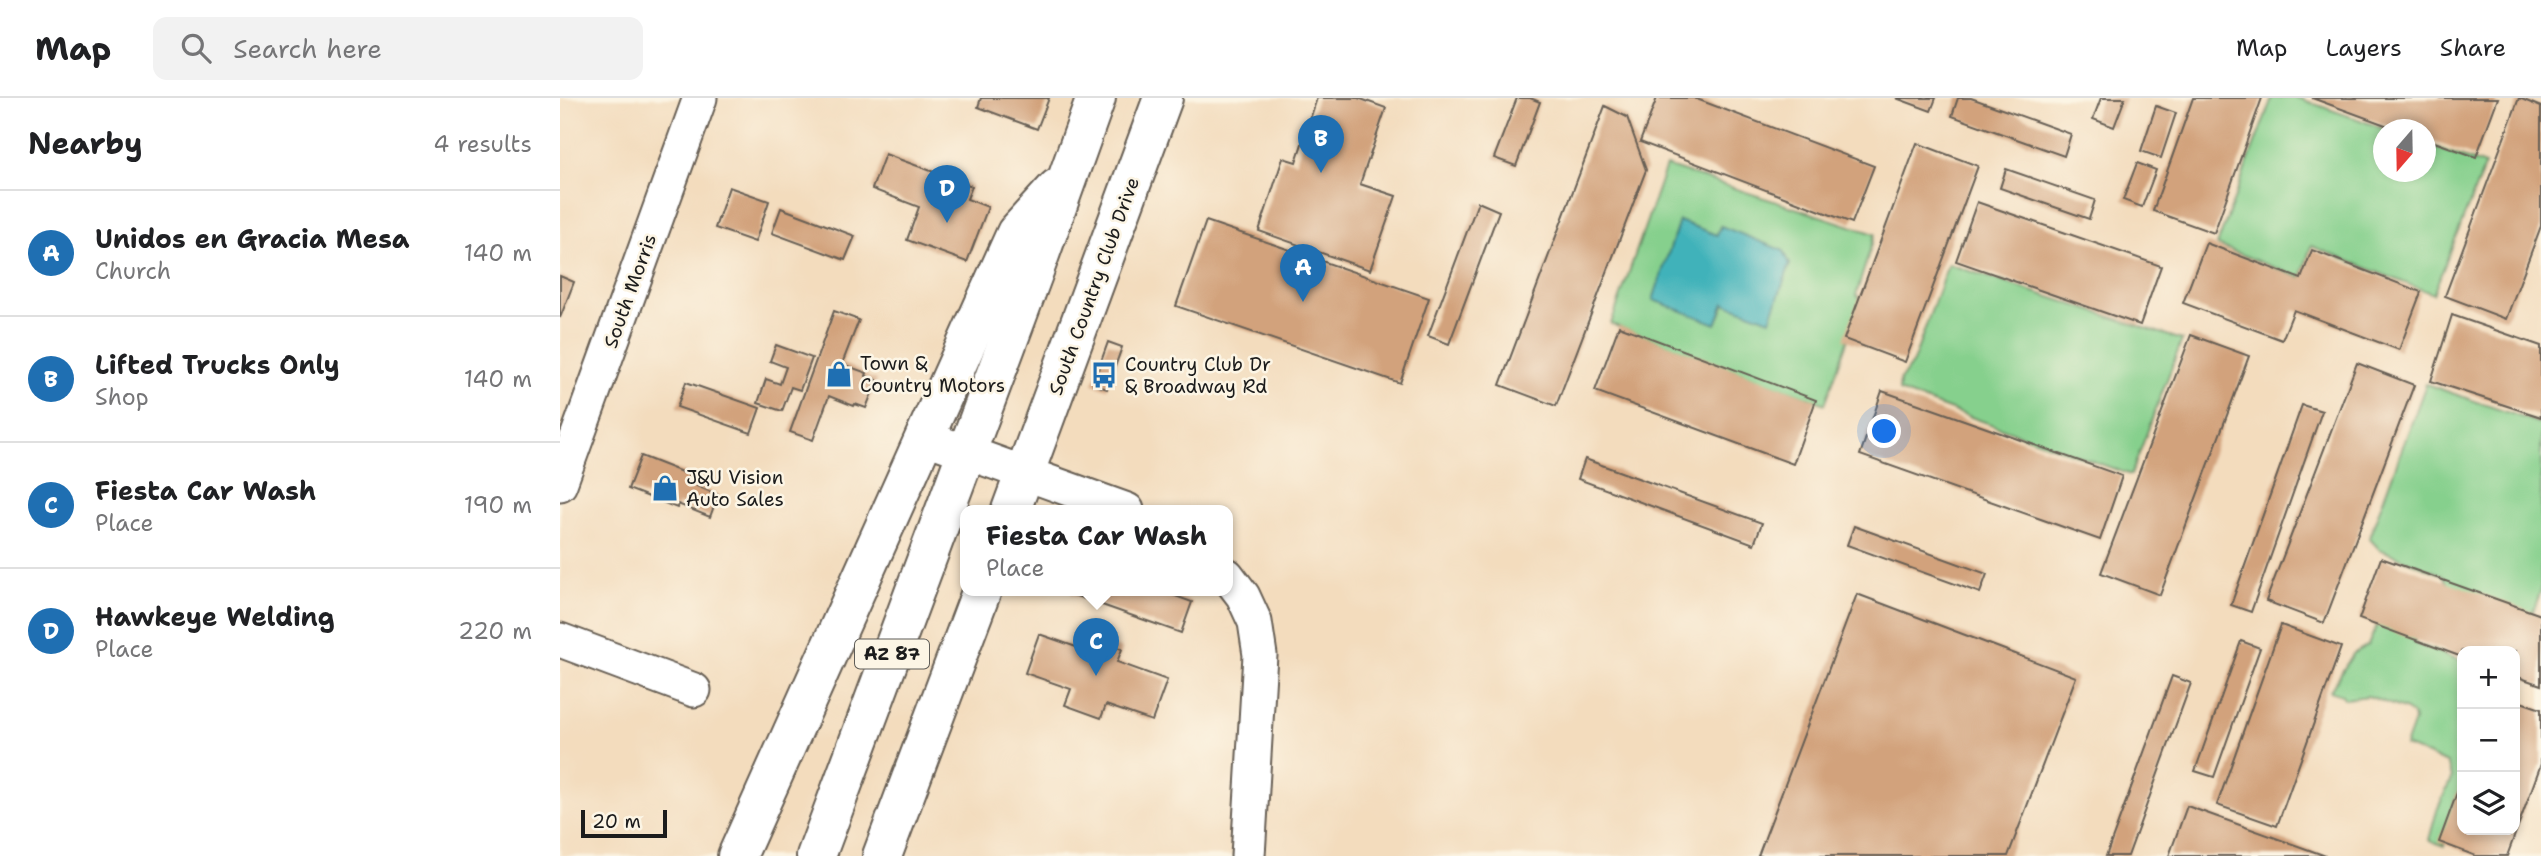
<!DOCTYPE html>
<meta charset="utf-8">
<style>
:root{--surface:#fff;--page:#f2f2f2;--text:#202124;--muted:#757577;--line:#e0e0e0;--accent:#1f6fb2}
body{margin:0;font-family:"Shantell Sans",sans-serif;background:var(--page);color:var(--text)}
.controls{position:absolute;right:21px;bottom:21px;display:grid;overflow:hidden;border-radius:14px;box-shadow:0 4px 10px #0003}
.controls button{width:63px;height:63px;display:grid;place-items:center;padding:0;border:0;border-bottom:2px solid var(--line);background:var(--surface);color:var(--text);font:35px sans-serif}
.compass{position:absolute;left:1813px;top:21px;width:63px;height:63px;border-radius:50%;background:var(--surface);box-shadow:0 4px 10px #0003;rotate:200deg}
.scale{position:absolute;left:21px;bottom:18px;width:86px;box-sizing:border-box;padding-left:7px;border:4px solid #1c1c1c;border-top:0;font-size:19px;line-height:24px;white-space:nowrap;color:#1c1c1c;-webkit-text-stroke:5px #fcf5e5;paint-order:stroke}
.you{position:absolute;left:1325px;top:334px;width:24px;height:24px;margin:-18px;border:5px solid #fff;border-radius:50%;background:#1a73e8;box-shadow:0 0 0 10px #1a73e833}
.badge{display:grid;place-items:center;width:46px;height:46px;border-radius:50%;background:var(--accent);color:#fff;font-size:23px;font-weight:700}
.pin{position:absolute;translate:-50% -58px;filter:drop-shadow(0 2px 4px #0008)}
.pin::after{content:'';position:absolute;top:37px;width:24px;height:21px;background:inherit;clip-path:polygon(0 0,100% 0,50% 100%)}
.popup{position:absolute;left:400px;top:407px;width:273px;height:91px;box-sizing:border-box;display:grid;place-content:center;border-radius:14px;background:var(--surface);filter:drop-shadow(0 2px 5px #0005);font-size:23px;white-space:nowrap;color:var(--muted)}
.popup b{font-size:26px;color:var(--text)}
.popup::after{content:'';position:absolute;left:50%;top:100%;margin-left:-14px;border:14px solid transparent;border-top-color:var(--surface)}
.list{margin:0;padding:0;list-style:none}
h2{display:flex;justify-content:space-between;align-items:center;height:91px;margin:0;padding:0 28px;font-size:30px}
h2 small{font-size:23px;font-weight:400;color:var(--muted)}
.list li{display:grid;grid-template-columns:46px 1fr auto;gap:21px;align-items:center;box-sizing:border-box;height:126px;padding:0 28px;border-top:2px solid var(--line)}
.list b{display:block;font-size:26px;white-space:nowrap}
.list p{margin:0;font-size:23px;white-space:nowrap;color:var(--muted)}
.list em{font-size:23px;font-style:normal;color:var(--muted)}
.icon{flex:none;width:38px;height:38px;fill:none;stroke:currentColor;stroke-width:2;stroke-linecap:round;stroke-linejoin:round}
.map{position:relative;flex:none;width:1981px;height:758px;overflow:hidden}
header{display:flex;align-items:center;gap:42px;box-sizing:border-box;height:98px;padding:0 35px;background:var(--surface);border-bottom:2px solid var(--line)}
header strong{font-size:33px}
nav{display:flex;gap:38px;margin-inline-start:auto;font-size:24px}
.search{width:490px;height:63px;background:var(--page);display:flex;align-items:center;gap:18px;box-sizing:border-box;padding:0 24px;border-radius:14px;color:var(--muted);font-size:26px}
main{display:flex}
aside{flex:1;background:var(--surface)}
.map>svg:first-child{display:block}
.green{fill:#86d08d;stroke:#517654;stroke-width:2;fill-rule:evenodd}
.water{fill:#41b2ba;stroke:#2e676b;stroke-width:2}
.building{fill:#d2a27c}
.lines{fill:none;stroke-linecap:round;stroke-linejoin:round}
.minor-casing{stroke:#675f54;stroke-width:37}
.major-casing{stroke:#675f54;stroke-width:42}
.minor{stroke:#fff;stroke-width:33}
.major{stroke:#fff;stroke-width:38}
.labels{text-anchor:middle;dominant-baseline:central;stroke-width:5;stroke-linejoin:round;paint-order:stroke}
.shield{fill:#fcf5e5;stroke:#5f5d58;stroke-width:2}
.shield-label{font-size:18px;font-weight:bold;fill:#1c1c1c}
.street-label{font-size:19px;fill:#1c1c1c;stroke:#fcf5e5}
.poi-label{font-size:19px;fill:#1c1c1c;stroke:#fcf5e5;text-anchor:start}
</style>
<header>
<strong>Map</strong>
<div class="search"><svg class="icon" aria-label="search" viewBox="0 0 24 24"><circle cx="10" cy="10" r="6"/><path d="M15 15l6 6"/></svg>Search here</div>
<nav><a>Map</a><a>Layers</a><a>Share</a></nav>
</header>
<main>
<aside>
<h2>Nearby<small>4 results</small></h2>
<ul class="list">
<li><span class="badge">A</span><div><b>Unidos en Gracia Mesa</b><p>Church</p></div><em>140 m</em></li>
<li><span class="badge">B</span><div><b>Lifted Trucks Only</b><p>Shop</p></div><em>140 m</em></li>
<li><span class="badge">C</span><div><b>Fiesta Car Wash</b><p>Place</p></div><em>190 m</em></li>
<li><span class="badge">D</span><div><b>Hawkeye Welding</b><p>Place</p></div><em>220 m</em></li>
</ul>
</aside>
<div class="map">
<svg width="1981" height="758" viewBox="0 0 1981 758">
<rect width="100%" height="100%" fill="#fcf5e5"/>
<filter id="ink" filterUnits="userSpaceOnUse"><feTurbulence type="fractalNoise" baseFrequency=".0143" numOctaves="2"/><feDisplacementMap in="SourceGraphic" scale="14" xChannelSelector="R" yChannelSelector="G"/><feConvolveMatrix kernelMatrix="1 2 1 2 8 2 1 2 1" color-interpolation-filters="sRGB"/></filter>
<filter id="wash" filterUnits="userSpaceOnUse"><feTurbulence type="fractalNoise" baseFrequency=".00686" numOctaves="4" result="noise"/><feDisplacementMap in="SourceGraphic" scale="28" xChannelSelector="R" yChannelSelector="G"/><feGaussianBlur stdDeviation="1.57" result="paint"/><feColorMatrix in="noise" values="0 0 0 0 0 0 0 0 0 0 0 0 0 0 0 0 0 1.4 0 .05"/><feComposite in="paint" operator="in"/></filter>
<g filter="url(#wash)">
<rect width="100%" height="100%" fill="#f3dcbd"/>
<!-- green -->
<g class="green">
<path d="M1712,0H1738L1825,31L1824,32V74H1866V46L1925,67L1873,196L1751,148L1741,180L1657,147Z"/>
<path d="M1106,68L1315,136L1296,197L1302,201L1265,306L1051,226ZM1160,128L1193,142L1156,226L1153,136L1157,137Z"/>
<path d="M1388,166L1622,242L1571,377L1339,293L1340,282L1353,264Z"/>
<path d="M1866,286L1981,326V492L1972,517L1888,486L1883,477L1819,451L1809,440Z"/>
<path d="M1818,525L1855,538L1854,545L1902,563V692L1884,748L1869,742L1877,712L1892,679L1887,665L1845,648L1854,623L1853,617L1846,612L1808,598L1785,601L1782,597L1770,593L1793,556L1808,547Z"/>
</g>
<!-- water -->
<path class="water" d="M1119,123L1157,137L1161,128L1224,153L1230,166L1210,222L1164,205L1156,226L1093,202Z"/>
<g id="blocks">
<!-- building -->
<g class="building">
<path d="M421,0H489L477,31L418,9Z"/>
<path d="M757,0H798L826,10L800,86L836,98L810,172L699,133L723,60L736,64Z"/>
<path d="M957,0H970L980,4L956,68L934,60Z"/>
<path d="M1097,0H1134L1314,68L1292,125L1080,44Z"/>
<path d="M1336,0H1376L1371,13Z"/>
<path d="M1398,0H1411L1511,36L1504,58L1392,18Z"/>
<path d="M1541,0H1565L1554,29L1533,21Z"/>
<path d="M1633,0H1702L1654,135L1593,113Z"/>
<path d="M1752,0H1938L1916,59L1866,41V32H1839Z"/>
<path d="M1959,0L1981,9V128L1946,221L1885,198Z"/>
<path d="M1045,8L1067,19L1086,72L996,308L940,287Z"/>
<path d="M1596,8L1616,15L1601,60L1581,53Z"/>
<path d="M1357,45L1418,68L1345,264L1284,241Z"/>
<path d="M325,56L412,88L407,101L428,109L407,164L347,142L359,109L312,91Z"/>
<path d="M1577,65L1596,72L1582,109L1563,102Z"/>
<path d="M1446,71L1535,102L1529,121L1440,90Z"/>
<path d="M169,89L209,103L195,144L155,130Z"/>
<path d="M918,104L939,113L889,246L868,238Z"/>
<path d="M1417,104L1601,168L1580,227L1396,163Z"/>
<path d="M221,110L295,138L285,162L212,135Z"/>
<path d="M646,123L869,200L840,285L616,208Z"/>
<path d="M1646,145L1741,181L1752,152L1861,194L1839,252L1734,212L1722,242L1623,205Z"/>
<path d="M0,178L14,184L0,220Z"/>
<path d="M274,213L299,222L282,266L307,275L306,278L317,282L306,310L295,306L294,308L269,298L253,342L230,334Z"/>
<path d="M1892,217L1981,248V319L1871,283Z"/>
<path d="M1059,228L1256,302L1233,366L1035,293Z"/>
<path d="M1631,237L1689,258L1600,497L1541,475Z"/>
<path d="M548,244L562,249L547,291L533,286Z"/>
<path d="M216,247L252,260L240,292L231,289L222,313L198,305L206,281L220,286L226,269L210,263Z"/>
<path d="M1797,265L1854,287L1764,525L1706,503Z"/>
<path d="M126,284L200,310L191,335L117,309Z"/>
<path d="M1322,293L1562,378L1540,442L1300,357Z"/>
<path d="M1742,307L1762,313L1691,514L1671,507Z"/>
<path d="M81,358L132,378L130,381L140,384L137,388L158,397L150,419L118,406L117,410L68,391Z"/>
<path d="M1025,361L1202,425L1194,446L1018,381Z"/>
<path d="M1294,428L1427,476L1420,495L1287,447Z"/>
<path d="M1821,460L1981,517V587L1955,578V553H1902V559L1799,521Z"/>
<path d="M512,492H599L632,504L621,535L511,496Z"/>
<path d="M1297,496L1516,579L1448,758H1198Z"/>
<path d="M1721,527L1781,549L1717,728L1657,707Z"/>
<path d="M479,536L539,557L544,544L562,551L557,564L607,582L592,623L546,607L541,620L505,607L511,591L465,575Z"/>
<path d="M1681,543L1700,550L1654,679L1635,673Z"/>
<path d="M1612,578L1631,585L1568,758H1546Z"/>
<path d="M1955,602L1981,611V666L1947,758H1916L1879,744L1902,681V732H1955Z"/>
<path d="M1627,708L1766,758H1609Z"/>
</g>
</g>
</g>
<g filter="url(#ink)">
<use href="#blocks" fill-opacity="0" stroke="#675f54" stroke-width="2"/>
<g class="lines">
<!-- minor casing -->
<g class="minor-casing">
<g id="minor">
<path d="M364,339L567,412"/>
<path d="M0,386L140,0"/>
<path d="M667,477L683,498L695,524L700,557L688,758"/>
<path d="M0,542L134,592"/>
</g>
</g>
<!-- major casing -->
<g class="major-casing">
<g id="major">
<path d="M451,412L603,0"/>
<path d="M177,758L456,135L497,90"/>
<path d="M256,758L473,176L536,0"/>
<path d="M322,758L422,492"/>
</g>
</g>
<!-- minor -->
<use href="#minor" class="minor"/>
<!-- major -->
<use href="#major" class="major"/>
</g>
</g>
<!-- icons -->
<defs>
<g id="shop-bare" transform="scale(2.1)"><path d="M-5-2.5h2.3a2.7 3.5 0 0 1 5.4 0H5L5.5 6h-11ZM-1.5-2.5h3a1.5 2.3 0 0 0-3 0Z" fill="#1f6fb2" stroke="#fcf5e5" stroke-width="2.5" paint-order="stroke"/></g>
<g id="bus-bare" transform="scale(2.1)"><path d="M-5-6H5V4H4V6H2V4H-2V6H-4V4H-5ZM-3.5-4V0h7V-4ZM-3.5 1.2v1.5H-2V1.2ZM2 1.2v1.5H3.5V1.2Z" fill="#1f6fb2" stroke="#fcf5e5" stroke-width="2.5" paint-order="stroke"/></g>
</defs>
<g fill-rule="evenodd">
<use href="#shop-bare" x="279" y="276"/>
<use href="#bus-bare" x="544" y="277"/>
<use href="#shop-bare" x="105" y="390"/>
</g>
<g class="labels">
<!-- shield labels -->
<rect class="shield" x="295" y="541.5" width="74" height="29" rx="5"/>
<g class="shield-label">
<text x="332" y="556">AZ 87</text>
</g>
<!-- street labels -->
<g class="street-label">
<text transform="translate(534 188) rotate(-70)">South Country Club Drive</text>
<text transform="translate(70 193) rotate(-70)">South Morris</text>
</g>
<!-- poi labels -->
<g class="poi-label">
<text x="300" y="265">Town &amp;<tspan x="300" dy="22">Country Motors</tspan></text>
<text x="565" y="266">Country Club Dr<tspan x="565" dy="22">&amp; Broadway Rd</tspan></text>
<text x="126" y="379">J&amp;U Vision<tspan x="126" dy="22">Auto Sales</tspan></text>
</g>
</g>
</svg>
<div class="controls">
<button>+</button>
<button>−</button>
<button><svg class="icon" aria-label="layers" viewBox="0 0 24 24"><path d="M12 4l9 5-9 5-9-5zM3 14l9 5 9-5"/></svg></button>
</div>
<svg class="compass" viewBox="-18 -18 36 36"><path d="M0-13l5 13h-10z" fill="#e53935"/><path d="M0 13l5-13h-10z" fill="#757577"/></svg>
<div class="scale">20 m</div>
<div class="you"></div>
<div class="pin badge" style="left:743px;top:204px">A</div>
<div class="pin badge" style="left:761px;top:75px">B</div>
<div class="pin badge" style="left:536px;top:578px">C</div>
<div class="popup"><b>Fiesta Car Wash</b>Place</div>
<div class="pin badge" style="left:387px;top:125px">D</div>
</div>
</main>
